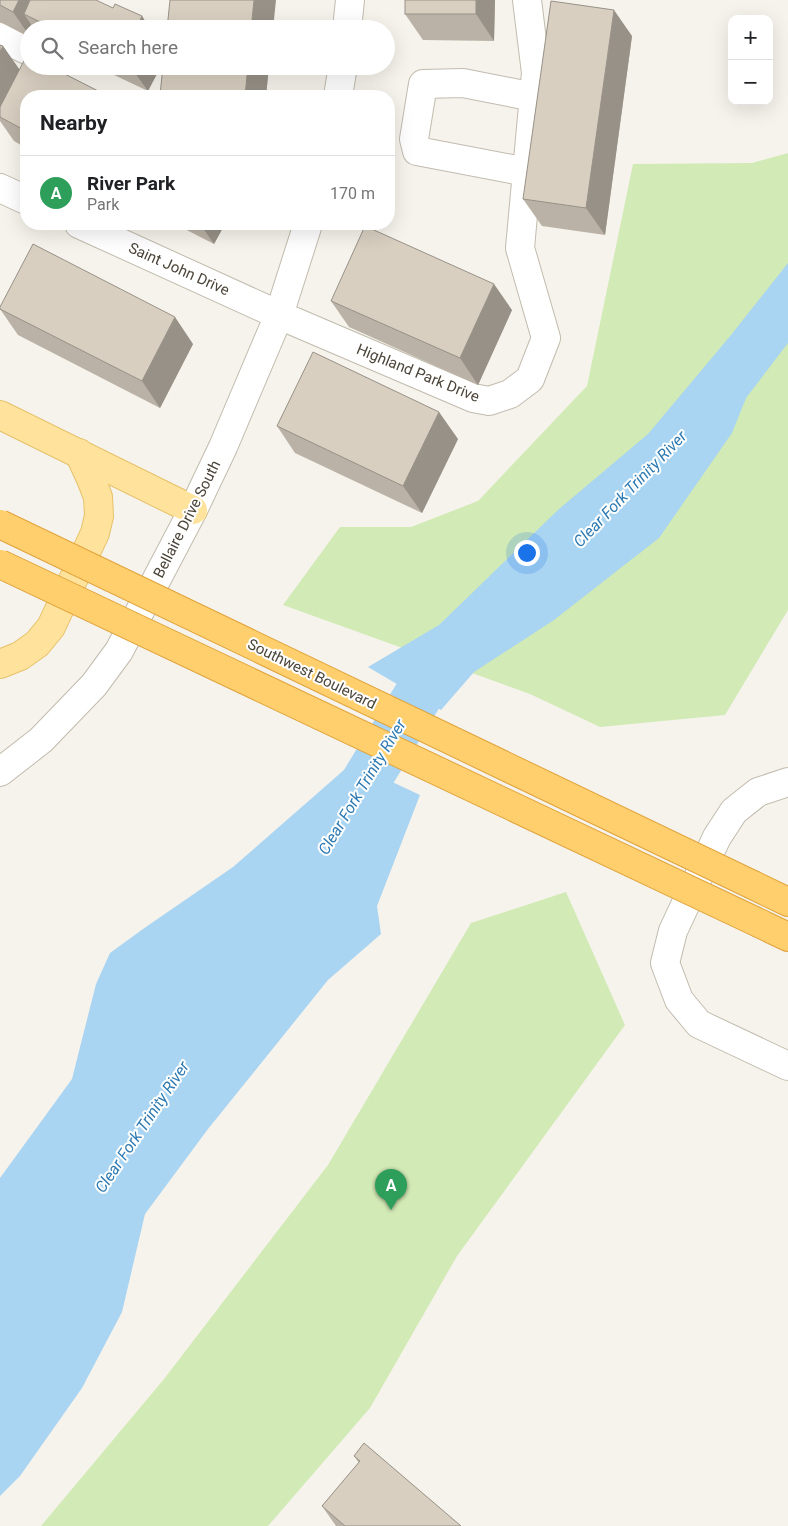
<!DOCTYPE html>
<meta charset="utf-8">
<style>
:root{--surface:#fff;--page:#f6f6f6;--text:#202124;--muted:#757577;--line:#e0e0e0;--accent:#db2777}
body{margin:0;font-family:Roboto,sans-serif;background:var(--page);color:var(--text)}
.controls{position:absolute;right:15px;top:15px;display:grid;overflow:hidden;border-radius:10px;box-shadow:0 5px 20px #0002}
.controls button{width:45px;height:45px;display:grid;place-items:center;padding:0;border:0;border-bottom:1px solid var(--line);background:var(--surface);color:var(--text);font:25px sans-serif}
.you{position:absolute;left:526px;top:552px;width:18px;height:18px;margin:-12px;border:4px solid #fff;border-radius:50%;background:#1a73e8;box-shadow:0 0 0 8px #1a73e833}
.badge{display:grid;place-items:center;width:32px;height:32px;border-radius:50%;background:var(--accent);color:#fff;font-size:16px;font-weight:700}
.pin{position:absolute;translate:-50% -41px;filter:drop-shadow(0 1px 2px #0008)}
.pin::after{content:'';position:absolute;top:26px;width:18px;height:15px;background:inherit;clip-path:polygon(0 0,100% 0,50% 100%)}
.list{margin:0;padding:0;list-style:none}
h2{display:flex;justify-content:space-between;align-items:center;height:65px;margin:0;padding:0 20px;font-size:21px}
h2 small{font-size:16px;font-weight:400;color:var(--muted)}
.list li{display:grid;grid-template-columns:32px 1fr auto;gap:15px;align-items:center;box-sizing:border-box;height:75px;padding:0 20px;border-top:1px solid var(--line)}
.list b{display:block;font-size:19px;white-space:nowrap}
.list p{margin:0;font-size:16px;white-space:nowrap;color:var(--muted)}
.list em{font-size:16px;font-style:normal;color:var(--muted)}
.icon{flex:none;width:28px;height:28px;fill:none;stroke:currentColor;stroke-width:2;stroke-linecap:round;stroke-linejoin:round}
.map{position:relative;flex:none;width:788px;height:1526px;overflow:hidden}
.search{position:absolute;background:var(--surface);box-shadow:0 5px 20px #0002;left:20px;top:20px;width:375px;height:55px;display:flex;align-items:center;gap:12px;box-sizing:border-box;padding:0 18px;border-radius:28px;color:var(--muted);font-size:19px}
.panel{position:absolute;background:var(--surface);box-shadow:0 5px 20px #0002;left:20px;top:90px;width:375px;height:140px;border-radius:20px}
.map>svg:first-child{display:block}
.green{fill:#d2eab5}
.water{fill:#a9d4f2}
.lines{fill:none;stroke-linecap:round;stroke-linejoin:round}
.river{stroke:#a9d4f2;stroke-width:49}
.minor-casing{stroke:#c2bbae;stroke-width:30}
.major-casing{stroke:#e6c16a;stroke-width:30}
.highway-casing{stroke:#e0a43c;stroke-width:30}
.minor{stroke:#fff;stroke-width:28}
.major{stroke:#ffe39c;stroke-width:28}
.highway{stroke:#ffcf6e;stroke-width:28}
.highway-bridge-casing{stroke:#e0a43c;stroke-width:30;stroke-linecap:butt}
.highway-bridge{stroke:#ffcf6e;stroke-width:28}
.wall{fill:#bab2a6}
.shaded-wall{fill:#979187}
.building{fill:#d8cfc1;stroke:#979187}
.labels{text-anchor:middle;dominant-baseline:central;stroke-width:4;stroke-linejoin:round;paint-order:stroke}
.street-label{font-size:15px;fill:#4b4439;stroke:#fff}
.water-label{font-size:16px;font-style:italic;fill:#2e7ab2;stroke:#fff}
</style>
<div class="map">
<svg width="788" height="1526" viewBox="0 0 788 1526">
<rect width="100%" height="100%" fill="#f6f3ec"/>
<!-- green -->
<g class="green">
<path d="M788,153V610L725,715L600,727L530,694L283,605L340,527H411L478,501L587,386L633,164L752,163Z"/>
<path d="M566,892L625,1025L457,1256L370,1408L268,1526H41L164,1379L328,1165L471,923Z"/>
</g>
<!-- water -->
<g class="water">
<path d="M788,263V343L746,398L732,433L659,538L554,620L474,672L441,710L368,667L439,625L559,509L648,434L731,335Z"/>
<path d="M352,763L420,795L377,906L381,934L328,980L208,1129L145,1214L122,1312L82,1388L20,1476L0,1496V1178L72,1079L96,984L110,953L143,929L233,867Z"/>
</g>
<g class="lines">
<!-- river -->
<path class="river" d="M336,830L438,663L459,644"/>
<!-- minor casing -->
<g class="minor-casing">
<g id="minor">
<path d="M347,29L350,0"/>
<path d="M0,37L29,51"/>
<path d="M338,96L343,66"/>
<path d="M527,172L417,151L414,139L423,84L463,83L534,97"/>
<path d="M0,188L26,200"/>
<path d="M79,224L279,315L473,398L489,401L510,394L530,379L546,338L520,248L536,73L527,0"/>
<path d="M0,772L41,740L94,685L119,651L193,510L223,447L279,315L308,224"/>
<path d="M788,782L758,792L734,811L717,837L673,931L665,963L679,1000L699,1024L788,1066"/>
</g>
</g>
<!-- major casing -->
<g class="major-casing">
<g id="major">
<path d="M0,415L193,510"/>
<path d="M0,664L20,656L37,644L51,627L95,533L99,516L98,497L91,479L79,453"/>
</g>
</g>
<!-- highway casing -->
<g class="highway-casing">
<g id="highway">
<path d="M753,885L788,902"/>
<path d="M761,924L788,937"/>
</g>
</g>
<!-- minor -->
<use href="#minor" class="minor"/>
<!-- major -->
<use href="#major" class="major"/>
<!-- highway -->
<use href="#highway" class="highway"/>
<!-- highway-bridge casing -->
<g class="highway-bridge-casing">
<g id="highway-bridge">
<path d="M0,524L753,885"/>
<path d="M0,564L761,924"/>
</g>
</g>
<!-- highway-bridge -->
<use href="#highway-bridge" class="highway-bridge"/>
</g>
<!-- wall -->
<g class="wall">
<path d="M0,0L113,8L142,16L150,29H29V37L0,22Z"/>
<path d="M495,0L494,41L423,40L405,14Z"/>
<path d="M632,36L605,235L542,226L523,199Z"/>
<path d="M0,45L3,46L19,70L26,96V148L14,141L0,121Z"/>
<path d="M95,66H158L160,68L148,91Z"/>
<path d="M269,66L266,96H162L160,95Z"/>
<path d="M175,224H225L214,244Z"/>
<path d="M331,301L512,310L478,385L349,327Z"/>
<path d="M0,309L193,344L160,408L18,335Z"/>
<path d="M277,426L458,439L422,513L295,453Z"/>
<path d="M354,1456L461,1526H336L322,1506L359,1463Z"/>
</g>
<!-- shaded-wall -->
<g class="shaded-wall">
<path d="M19,0H52L24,14L34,29H29V35L13,12Z"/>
<path d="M254,0H276L273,29H251Z"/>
<path d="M476,0H495L494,41L476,14Z"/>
<path d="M614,10L632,36L605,235L586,208Z"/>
<path d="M142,16L150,29H136Z"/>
<path d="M3,46L22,73L0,117V52Z"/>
<path d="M130,66H158L160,68L148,91Z"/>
<path d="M248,66H269L266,96H245Z"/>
<path d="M200,224H225L214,244Z"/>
<path d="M494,284L512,310L478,385L460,358Z"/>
<path d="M175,317L193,344L160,408L142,381Z"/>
<path d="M439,412L458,439L422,513L403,486Z"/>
</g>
<!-- building -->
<g class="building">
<path d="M0,0H19L13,12L0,5Z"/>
<path d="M30,0H96L113,8L115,4L142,16L136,29H54L24,14Z"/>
<path d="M170,0H254L251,29H167Z"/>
<rect x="405" y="0" width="71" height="14"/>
<path d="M551,1L614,10L586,208L523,199Z"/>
<path d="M0,45L3,46L0,52Z"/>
<path d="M27,55L29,56V66H49L108,96H26V131L0,117V107Z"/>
<path d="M163,66H248L245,96H178L160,95Z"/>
<path d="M365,226L494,284L460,358L331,301Z"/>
<path d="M33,244L175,317L142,381L0,309V307Z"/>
<path d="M313,352L439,412L403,486L277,426Z"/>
<path d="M364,1443L461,1526H345L322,1506L360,1461L354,1456Z"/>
</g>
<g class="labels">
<!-- street labels -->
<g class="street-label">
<text transform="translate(179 269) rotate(24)">Saint John Drive</text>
<text transform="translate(418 373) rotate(22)">Highland Park Drive</text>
<text transform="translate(187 519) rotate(-63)">Bellaire Drive South</text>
<text transform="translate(312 674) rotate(26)">Southwest Boulevard</text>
</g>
<!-- water labels -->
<g class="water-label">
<text transform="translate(630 489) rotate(-46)">Clear Fork Trinity River</text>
<text transform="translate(362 787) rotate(-59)">Clear Fork Trinity River</text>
<text transform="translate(142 1127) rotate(-56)">Clear Fork Trinity River</text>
</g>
</g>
</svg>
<div class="controls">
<button>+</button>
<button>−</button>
</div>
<div class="you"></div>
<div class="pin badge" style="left:391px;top:1210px;background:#2e9e5b">A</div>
<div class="search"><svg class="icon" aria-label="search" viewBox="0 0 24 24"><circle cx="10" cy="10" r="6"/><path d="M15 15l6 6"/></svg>Search here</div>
<section class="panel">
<h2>Nearby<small></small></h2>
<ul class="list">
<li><span class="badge" style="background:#2e9e5b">A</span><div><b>River Park</b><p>Park</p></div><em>170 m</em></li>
</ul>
</section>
</div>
